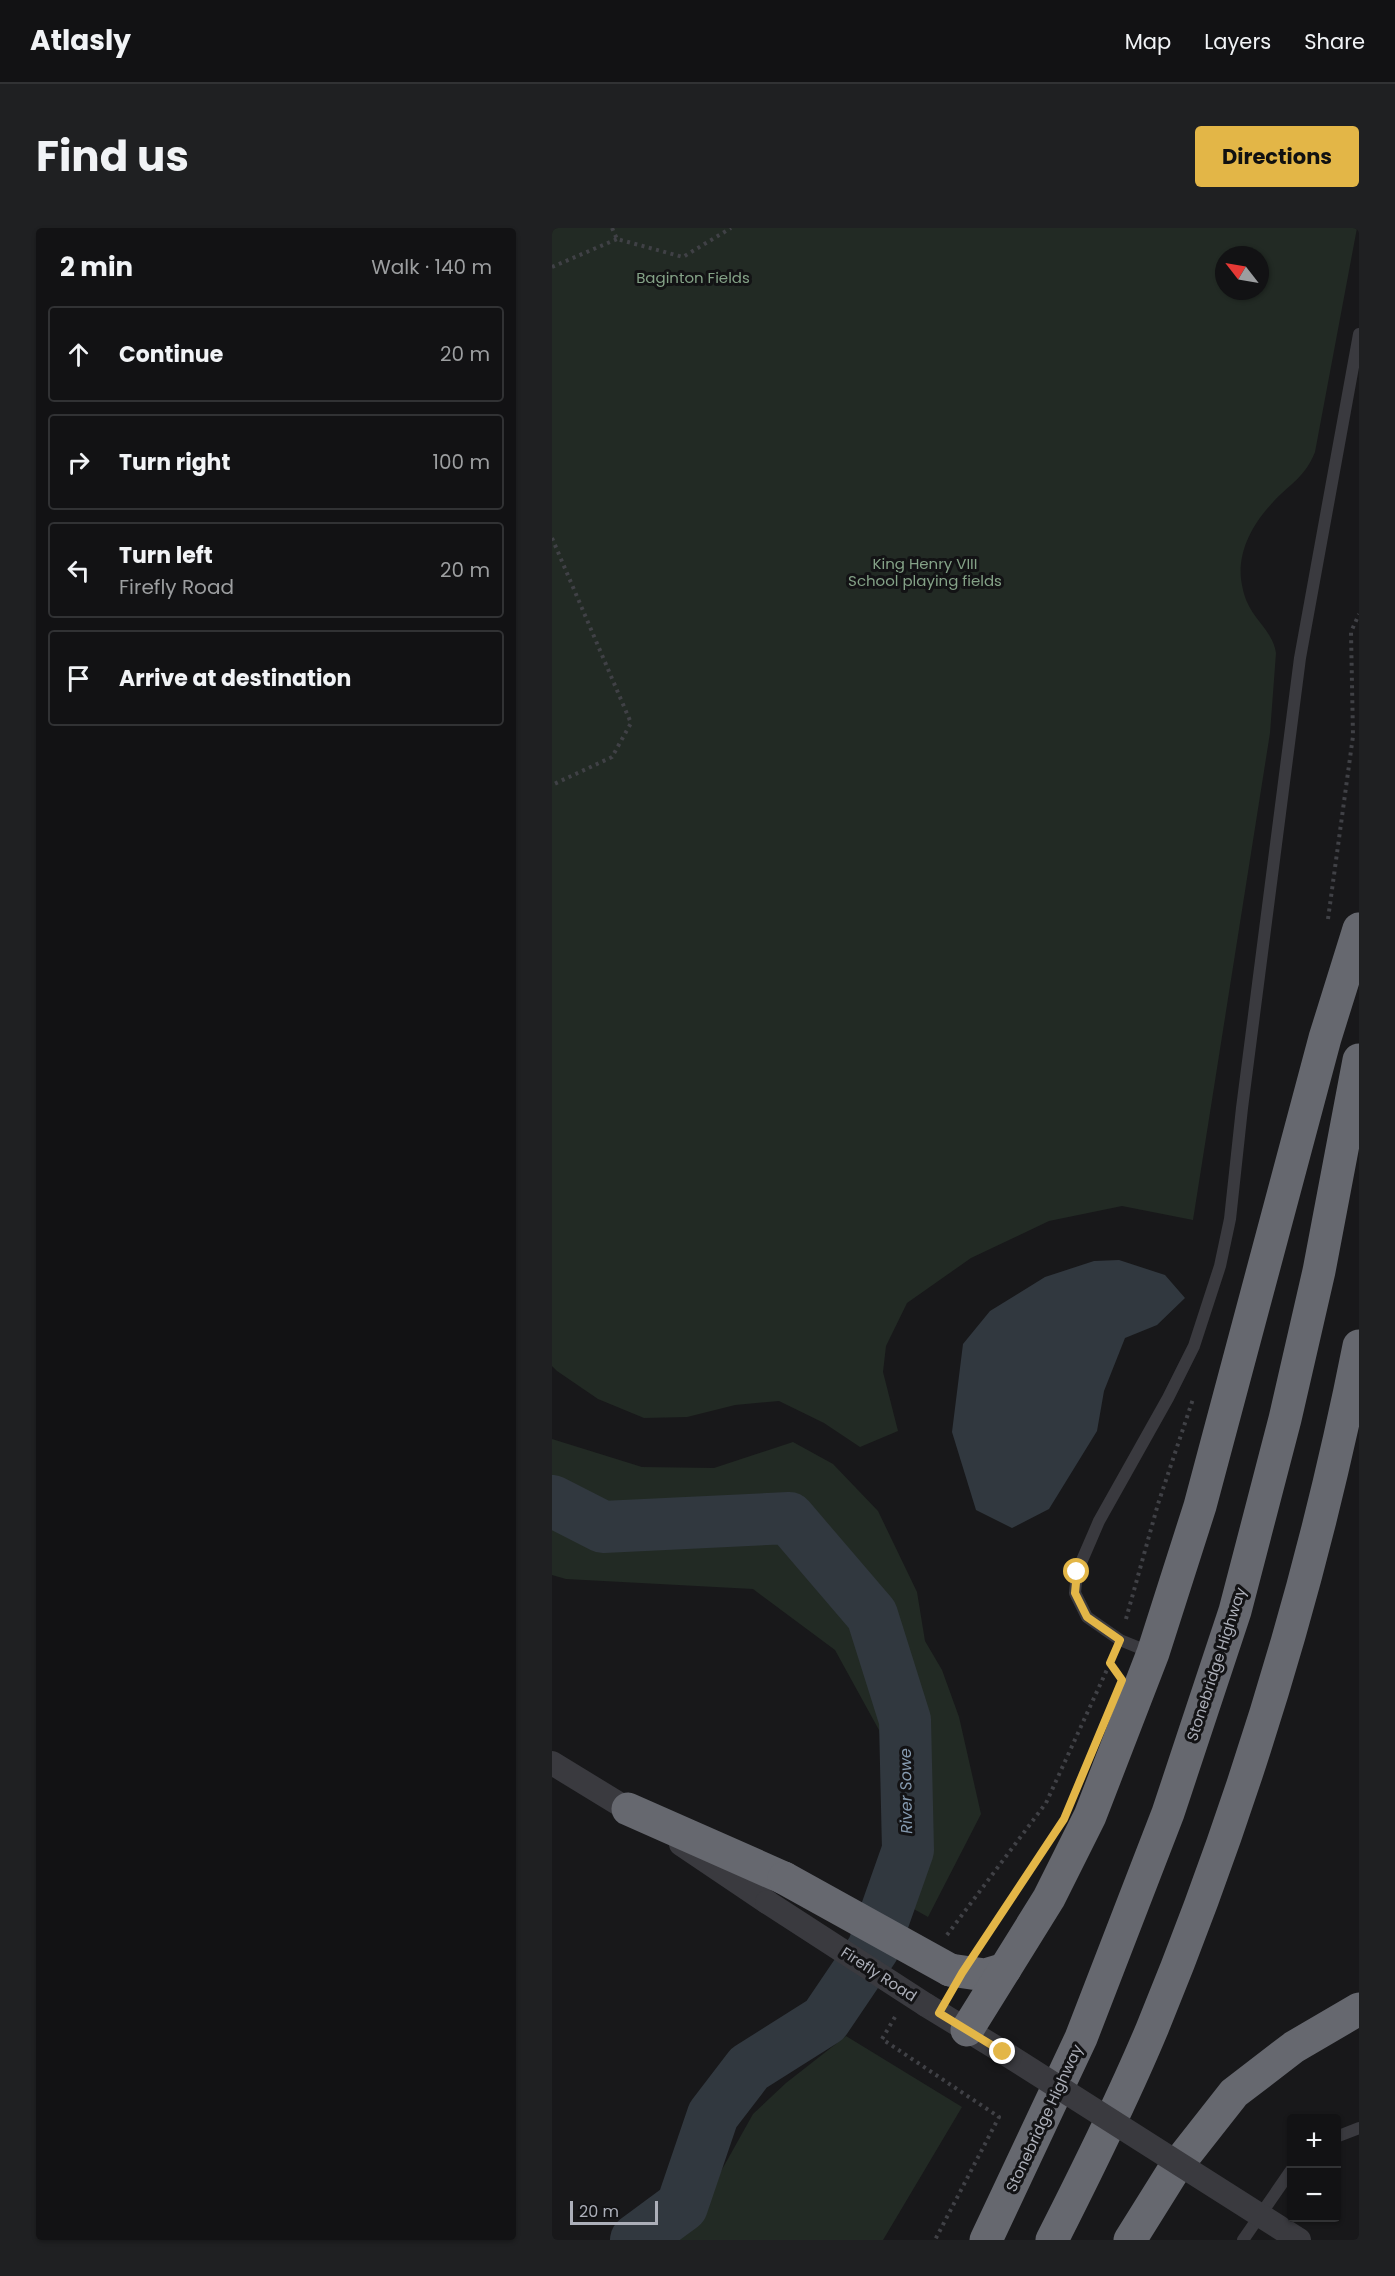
<!DOCTYPE html>
<meta charset="utf-8">
<style>
:root{--surface:#121214;--page:#1f2022;--text:#f1f3f6;--muted:#9c9ea0;--line:#313234;--accent:#e3b647}
body{margin:0;font-family:Poppins,sans-serif;background:var(--page);color:var(--text)}
.controls{position:absolute;right:18px;bottom:18px;display:grid;overflow:hidden;border-radius:6px;box-shadow:0 2px 4px #0004}
.controls button{width:54px;height:54px;display:grid;place-items:center;padding:0;border:0;border-bottom:2px solid var(--line);background:var(--surface);color:var(--text);font:30px sans-serif}
.compass{position:absolute;left:663px;top:18px;width:54px;height:54px;border-radius:50%;background:var(--surface);box-shadow:0 2px 4px #0004;rotate:301deg}
.scale{position:absolute;left:18px;bottom:15px;width:88px;box-sizing:border-box;padding-left:6px;border:3px solid #acafb9;border-top:0;font-size:16px;line-height:21px;white-space:nowrap;color:#acafb9;-webkit-text-stroke:4px #131315;paint-order:stroke}
.stop{position:absolute;width:18px;height:18px;margin:-14px;border:4px solid #e3b647;border-radius:50%;background:#fff}
.stop.end{background:#e3b647;border-color:#fff;box-shadow:0 2px 6px #0008}
.list{margin:0;padding:0;list-style:none}
h2{display:flex;justify-content:space-between;align-items:center;height:78px;margin:0;padding:0 24px;font-size:26px}
h2 small{font-size:20px;font-weight:400;color:var(--muted)}
.list li{display:grid;grid-template-columns:39px 1fr auto;gap:18px;align-items:center;box-sizing:border-box;height:96px;margin:0 12px 12px;padding:0 12px;border:2px solid var(--line);border-radius:6px}
.list b{display:block;font-size:22px;white-space:nowrap}
.list p{margin:0;font-size:20px;white-space:nowrap;color:var(--muted)}
.list em{font-size:20px;font-style:normal;color:var(--muted)}
.icon{flex:none;width:33px;height:33px;fill:none;stroke:currentColor;stroke-width:2;stroke-linecap:round;stroke-linejoin:round}
.map{position:relative;flex:none;width:807px;height:2012px;overflow:hidden;border-radius:6px}
header{display:flex;align-items:center;gap:36px;box-sizing:border-box;height:84px;padding:0 30px;background:var(--surface);border-bottom:2px solid var(--line)}
header strong{font-size:28px}
nav{display:flex;gap:33px;margin-inline-start:auto;font-size:21px}
.intro{display:flex;align-items:center;justify-content:space-between;box-sizing:border-box;height:144px;padding:0 36px}
h1{margin:0;font-size:42px}
.button{padding:15px 27px;border-radius:6px;background:var(--accent);color:#111;font-size:21px;font-weight:700}
main{display:flex;gap:36px;padding:0 36px}
aside{flex:1;background:var(--surface);border-radius:6px;box-shadow:0 2px 4px #0004}
.map>svg:first-child{display:block}
.green{fill:#222a24;fill-rule:evenodd}
.water{fill:#31383f}
.lines{fill:none;stroke-linecap:round;stroke-linejoin:round}
.river{stroke:#31383f;stroke-width:52}
.path{stroke:#404146;stroke-width:4;stroke-dasharray:3 4.5;stroke-linecap:butt}
.lane{stroke:#3a3a3f;stroke-width:12}
.street{stroke:#3a3a3f;stroke-width:24}
.highway{stroke:#66686f;stroke-width:33}
.street-bridge{stroke:#3a3a3f;stroke-width:24}
.highway-bridge{stroke:#66686f;stroke-width:33}
.route{stroke:#e3b647;stroke-width:8}
.labels{text-anchor:middle;dominant-baseline:central;stroke-width:6;stroke-linejoin:round;paint-order:stroke}
.park-label{font-size:15px;fill:#84a287;stroke:#131315}
.street-label{font-size:15px;fill:#acafb9;stroke:#131315}
.water-label{font-size:16px;font-style:italic;fill:#869bb0;stroke:#131315}
</style>
<header>
<strong>Atlasly</strong>
<nav><a>Map</a><a>Layers</a><a>Share</a></nav>
</header>
<div class="intro"><h1>Find us</h1><a class="button">Directions</a></div>
<main>
<aside>
<h2>2 min<small>Walk · 140 m</small></h2>
<ul class="list">
<li><svg class="icon" aria-label="ahead" viewBox="0 0 24 24"><path d="M12 20V5M6 11l6-6 6 6"/></svg><div><b>Continue</b></div><em>20 m</em></li>
<li><svg class="icon" aria-label="right" viewBox="0 0 24 24"><path d="M7 20v-9h11M14 6l5 5-5 5"/></svg><div><b>Turn right</b></div><em>100 m</em></li>
<li><svg class="icon" aria-label="left" viewBox="0 0 24 24"><path d="M17 20v-9H6M10 6l-5 5 5 5"/></svg><div><b>Turn left</b><p>Firefly Road</p></div><em>20 m</em></li>
<li><svg class="icon" aria-label="arrive" viewBox="0 0 24 24"><path d="M6 21V4h12l-3 4 3 4H6"/></svg><div><b>Arrive at destination</b></div></li>
</ul>
</aside>
<div class="map">
<svg width="807" height="2012" viewBox="0 0 807 2012">
<rect width="100%" height="100%" fill="#18181a"/>
<!-- green -->
<g class="green">
<path d="M0,0H805L763,224C753,249 739,255 722,273C702,294 686,321 689,351C690,358 692,368 695,374C703,393 721,404 724,425L718,505L641,992L570,978L497,993L419,1030L355,1075L334,1118L331,1144L346,1203L308,1219L272,1195L227,1173L183,1177L135,1189L92,1190L46,1171L5,1143L0,1138ZM672,27H708V63H672Z"/>
<path d="M0,1211L90,1239L162,1240L241,1214L281,1236L326,1283L365,1364L373,1413L390,1442L407,1489L429,1586L376,1689L353,1676L350,1607L327,1502L283,1422L201,1361L14,1351L0,1347Z"/>
<path d="M294,1808L410,1879L331,2012H118L144,1988L201,1886L234,1855Z"/>
</g>
<!-- water -->
<path class="water" d="M567,1032L613,1047L633,1070L605,1097L573,1110L552,1163L545,1203L497,1281L460,1300L424,1282L400,1204L411,1116L438,1083L493,1049L542,1033Z"/>
<g class="lines">
<!-- river -->
<path class="river" d="M0,1273L51,1299L237,1290L320,1387L353,1492L356,1622L321,1721L273,1792L197,1840L161,1887L130,1978L84,2012"/>
<!-- path -->
<g class="path">
<path d="M60,0L65,11L131,29L179,0"/>
<path d="M0,39L65,11"/>
<path d="M0,310L79,495L60,529L0,557"/>
<path d="M776,691L801,508L799,404L807,386"/>
<path d="M574,1391L606,1276L641,1171"/>
<path d="M395,1707L494,1575L558,1435L562,1441"/>
<path d="M343,1789L330,1811L447,1889L383,2012"/>
</g>
<!-- lane -->
<g class="lane">
<path d="M600,1425L568,1412L535,1389L523,1365L525,1344L547,1293L616,1170L642,1118L668,1038L678,991L690,880L748,430L807,106"/>
<path d="M784,1909L807,1900"/>
<path d="M691,2012L740,1941"/>
</g>
<!-- street -->
<g class="street">
<path d="M0,1535L90,1590"/>
<path d="M129,1616L215,1674"/>
<path d="M374,1777L451,1824"/>
</g>
<!-- highway -->
<g class="highway">
<path d="M76,1581L232,1650"/>
<path d="M398,1742L433,1747L453,1741"/>
<path d="M415,1802L497,1670L538,1588L601,1425L648,1278L773,810L807,701"/>
<path d="M434,2012L529,1810L616,1585L683,1383L733,1191L767,1043L807,832"/>
<path d="M500,2012C535,1943 570,1873 600,1801C690,1582 761,1351 807,1118"/>
<path d="M578,2012L623,1940L682,1865L742,1819L807,1781"/>
</g>
<!-- street-bridge -->
<g class="street-bridge">
<path d="M215,1674L374,1777"/>
<path d="M451,1824L747,2012"/>
</g>
<!-- highway-bridge -->
<path class="highway-bridge" d="M232,1650L398,1742"/>
</g>
<g class="lines">
<!-- route -->
<path class="route" d="M451,1824L387,1785L410,1745L512,1591L570,1452L558,1435L568,1412L535,1389L523,1365L525,1344"/>
</g>
<g class="labels">
<!-- park labels -->
<g class="park-label">
<text x="141" y="49">Baginton Fields</text>
<text x="373" y="335">King Henry VIII<tspan x="373" dy="17">School playing fields</tspan></text>
</g>
<!-- street labels -->
<g class="street-label">
<text transform="translate(664 1436) rotate(-72)">Stonebridge Highway</text>
<text transform="translate(327 1746) rotate(33)">Firefly Road</text>
<text transform="translate(492 1890) rotate(-65)">Stonebridge Highway</text>
</g>
<!-- water labels -->
<g class="water-label">
<text transform="translate(354 1563) rotate(-91)">River Sowe</text>
</g>
</g>
</svg>
<div class="controls">
<button>+</button>
<button>−</button>
</div>
<svg class="compass" viewBox="-18 -18 36 36"><path d="M0-13l5 13h-10z" fill="#e53935"/><path d="M0 13l5-13h-10z" fill="#9c9ea0"/></svg>
<div class="scale">20 m</div>
<div class="stop" style="left:525px;top:1344px"></div>
<div class="stop end" style="left:451px;top:1824px"></div>
</div>
</main>
